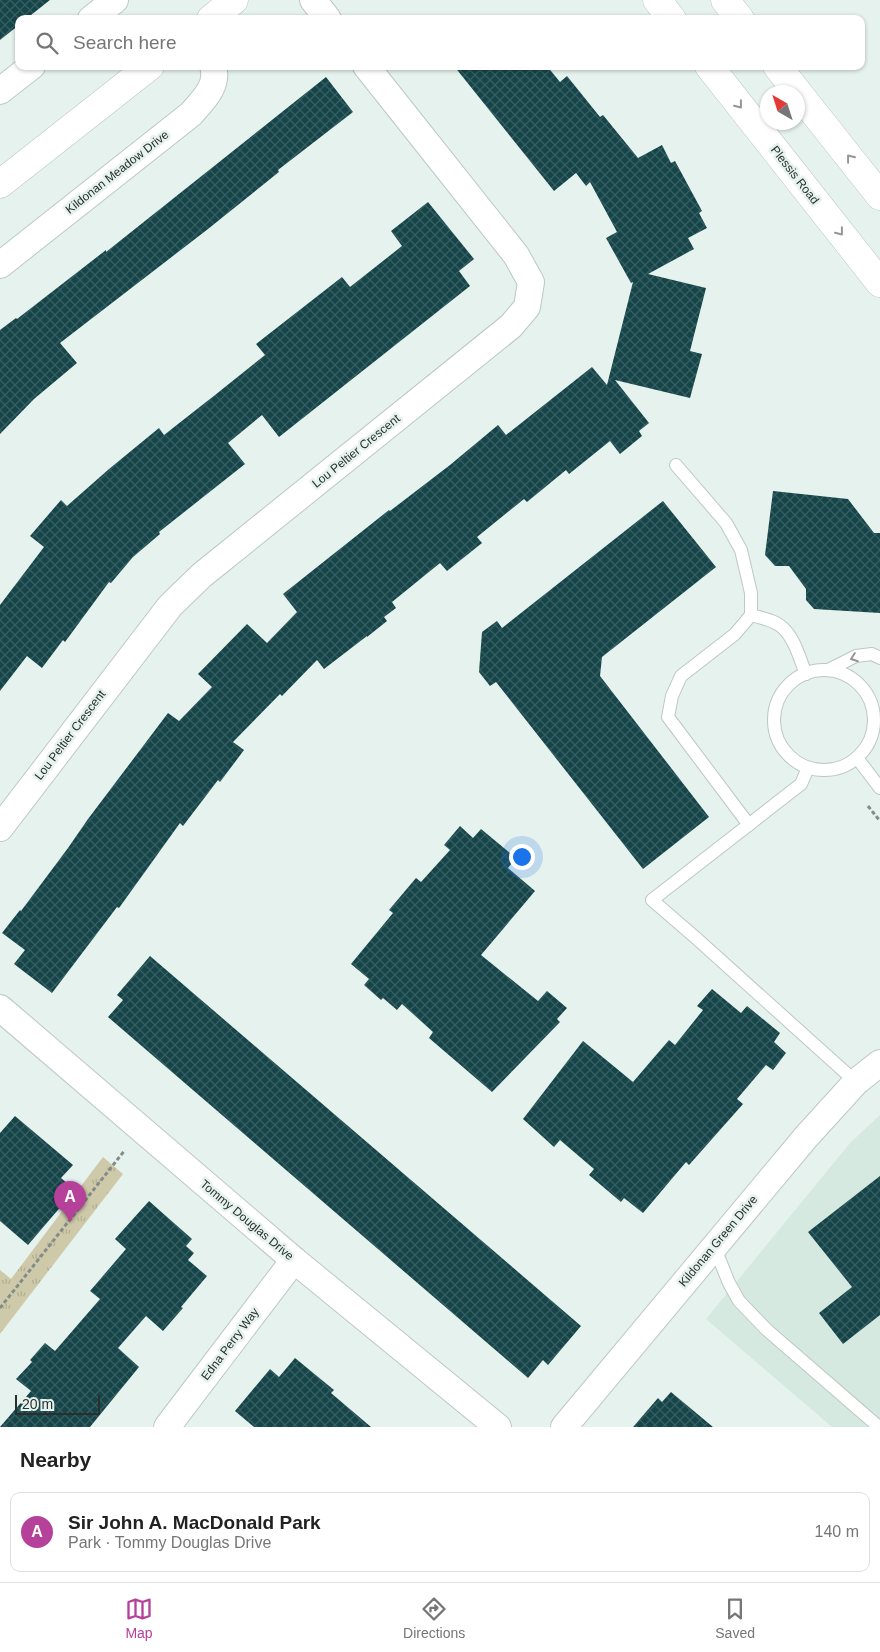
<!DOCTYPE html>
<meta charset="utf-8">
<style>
:root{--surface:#fff;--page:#f6f6f6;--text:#222;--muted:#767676;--line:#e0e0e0;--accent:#b5419a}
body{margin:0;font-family:Helvetica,sans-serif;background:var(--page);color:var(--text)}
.compass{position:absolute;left:760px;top:85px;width:45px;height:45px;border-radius:50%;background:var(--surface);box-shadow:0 1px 4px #0004;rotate:321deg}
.scale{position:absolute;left:15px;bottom:12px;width:85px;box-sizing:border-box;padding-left:5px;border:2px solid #2a2f2d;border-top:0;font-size:14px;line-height:18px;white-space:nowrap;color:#2a2f2d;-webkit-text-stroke:4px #e6f2ed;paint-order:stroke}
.you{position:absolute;left:521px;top:856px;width:18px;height:18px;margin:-12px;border:4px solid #fff;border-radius:50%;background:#1a73e8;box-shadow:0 0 0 8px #1a73e833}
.badge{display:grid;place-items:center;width:32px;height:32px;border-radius:50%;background:var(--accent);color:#fff;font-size:16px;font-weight:700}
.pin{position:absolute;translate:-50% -41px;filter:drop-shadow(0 1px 2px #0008)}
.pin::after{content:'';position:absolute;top:26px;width:18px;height:15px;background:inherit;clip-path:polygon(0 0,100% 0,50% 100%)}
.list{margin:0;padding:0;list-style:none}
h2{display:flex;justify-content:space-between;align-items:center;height:65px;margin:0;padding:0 20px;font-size:21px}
h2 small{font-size:16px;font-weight:400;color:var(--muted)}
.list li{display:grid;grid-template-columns:32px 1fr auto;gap:15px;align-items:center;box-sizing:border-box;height:80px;margin:0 10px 10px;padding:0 10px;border:1px solid var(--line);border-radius:10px}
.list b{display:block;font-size:19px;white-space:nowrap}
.list p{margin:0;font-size:16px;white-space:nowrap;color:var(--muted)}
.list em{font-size:16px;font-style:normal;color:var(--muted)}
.icon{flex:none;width:28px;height:28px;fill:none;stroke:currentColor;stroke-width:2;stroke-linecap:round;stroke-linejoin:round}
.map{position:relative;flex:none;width:880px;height:1427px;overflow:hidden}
.search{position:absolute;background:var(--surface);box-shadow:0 1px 4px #0004;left:15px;right:15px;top:15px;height:55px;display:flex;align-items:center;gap:12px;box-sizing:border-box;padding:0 18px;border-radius:10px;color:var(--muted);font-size:19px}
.sheet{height:155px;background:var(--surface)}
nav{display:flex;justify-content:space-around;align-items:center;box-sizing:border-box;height:70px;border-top:1px solid var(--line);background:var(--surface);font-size:14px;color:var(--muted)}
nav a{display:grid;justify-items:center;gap:2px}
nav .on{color:var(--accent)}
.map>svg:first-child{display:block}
.built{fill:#d5e9e1}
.park{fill:url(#park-tufts)}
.building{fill:url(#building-cross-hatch)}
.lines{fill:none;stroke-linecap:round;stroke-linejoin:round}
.lane-casing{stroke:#bcc8c3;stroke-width:14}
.street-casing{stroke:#bcc8c3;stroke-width:28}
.secondary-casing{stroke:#bcc8c3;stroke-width:29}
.path{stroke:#848c89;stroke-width:3;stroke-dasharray:4 2.5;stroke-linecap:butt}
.lane{stroke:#fff;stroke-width:12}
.street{stroke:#fff;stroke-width:26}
.secondary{stroke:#fff;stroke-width:28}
.oneway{stroke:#949796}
.labels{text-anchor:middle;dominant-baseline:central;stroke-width:5;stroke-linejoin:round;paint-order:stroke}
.street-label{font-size:12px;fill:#2a2f2d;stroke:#e6f2ed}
</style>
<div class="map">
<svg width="880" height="1427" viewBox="0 0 880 1427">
<defs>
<pattern id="park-tufts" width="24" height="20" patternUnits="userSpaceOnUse" patternTransform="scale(1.25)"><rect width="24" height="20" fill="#cecaa9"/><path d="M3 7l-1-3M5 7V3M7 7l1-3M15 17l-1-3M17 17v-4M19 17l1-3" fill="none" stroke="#b1ae92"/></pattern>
<pattern id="building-cross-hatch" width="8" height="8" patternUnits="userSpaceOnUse" patternTransform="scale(1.25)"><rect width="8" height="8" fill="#154549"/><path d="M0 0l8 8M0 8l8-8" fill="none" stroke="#375e61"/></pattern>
</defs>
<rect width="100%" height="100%" fill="#e6f2ed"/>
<!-- built -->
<path class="built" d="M880,1115V1427H832L706,1319L850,1143Z"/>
<!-- park -->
<path class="park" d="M103,1157L123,1174L0,1334V1270L11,1279Z"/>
<!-- building -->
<g class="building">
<path d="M0,0H50L26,19H19V25L0,40Z"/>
<path d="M454,66H547L560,82L567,76L600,117L603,115L638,158L662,145L671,163L675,161L702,211L699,213L707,228L688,238L694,249L648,274L706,288L690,351L702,354L690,398L615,380L649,423L639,431L642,436L620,454L610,441L569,474L566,470L527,502L524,499L477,537L482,543L447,571L440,563L392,602L396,608L384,617L387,621L367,637V636L324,669L317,660L282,696L280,694L233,742L244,750L220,782L218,780L183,826L180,823L119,908L117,907L52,993L14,964L25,950L2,933L20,910L21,911L68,848L88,819L168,713L179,721L212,687L198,674L247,624L267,643L297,612L283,594L389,510L390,511L450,465L498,425L506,435L592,367L607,385L633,282L631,283L606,238L617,232L590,182L586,186L576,173L554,191Z"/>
<path d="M326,77L353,112L278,170L279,172L208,229L60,343L77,363L34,399L0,434V330L16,318L17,319L106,250V252Z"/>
<path d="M428,202L474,259L459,271L470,286L279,437L262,415L228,443L245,464L159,532L160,534L133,557L111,583L109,582L65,642L63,640L42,668L27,656L0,691V605L44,547L30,536L61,500L67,506L109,469L159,428L164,435L215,395L265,355L256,344L342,277L350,287L402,246L391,231Z"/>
<path d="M773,491L848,499L874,533H880V613L814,609L806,600V589L789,566H775L765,555Z"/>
<path d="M663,501L716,567L602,657L600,676L709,817L643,869L496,682L490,686L479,672L482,632L497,621L502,628Z"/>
<path d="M460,826L473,838L481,829L516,858L508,868L535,891L481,955L538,1001L547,991L567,1008L557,1019L560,1022L492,1092L429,1038L433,1032L402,1004L397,1010L383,998L381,1000L364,985L369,979L351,964L393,913L389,910L416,878L421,882L450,850L444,845Z"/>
<path d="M150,956L581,1326L548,1365L543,1360L528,1378L108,1017L123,1000L117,995Z"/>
<path d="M712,989L741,1013L747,1006L780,1033L774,1042L786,1053L773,1070L766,1065L737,1099L743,1104L689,1165L686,1162L643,1213L624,1198L621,1202L589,1175L594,1169L560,1140L554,1147L523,1119L583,1041L633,1082L669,1040L675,1045L703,1010L697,1006Z"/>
<path d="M15,1116L73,1165L61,1178L75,1190L28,1245L0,1221V1133Z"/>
<path d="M880,1176V1315L843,1344L819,1313L852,1287L808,1232Z"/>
<path d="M149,1201L192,1239L186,1246L194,1253L188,1260L207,1276L181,1307L183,1308L163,1331L146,1316L118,1348L139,1367L90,1427H0L31,1391L16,1379L32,1362L30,1360L45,1343L55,1351L100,1299L90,1291L126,1249L115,1239Z"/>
<path d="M295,1358L334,1390L331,1393L371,1427H254L235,1411L270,1369L279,1377Z"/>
<path d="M671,1392L713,1427H633L658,1398L662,1402Z"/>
</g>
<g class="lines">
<!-- lane casing -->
<g class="lane-casing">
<g id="lane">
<path d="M676,465L726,523L741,550L751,593V615L735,634L681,676L672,696L668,717L749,825"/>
<path d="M751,615C761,618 775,620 783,628C795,639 800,660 806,674"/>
<circle cx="824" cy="720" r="50"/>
<path d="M828,670L856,656L872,654L880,658"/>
<path d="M857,758L880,788"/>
<path d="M808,768L801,784L652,900L696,938L856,1082"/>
<path d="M714,1246L729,1283L739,1301L767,1330L879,1427"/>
</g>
</g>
<!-- street casing -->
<g class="street-casing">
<g id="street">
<path d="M313,0L328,19"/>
<path d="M91,19L115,0"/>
<path d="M0,91L32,66"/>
<path d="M0,265L191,114C203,100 219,86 213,66"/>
<path d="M0,828L170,606L202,575L511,326L527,307L531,282L516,255L366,66"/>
<path d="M0,1008L294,1260L498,1427"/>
<path d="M167,1427L294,1260"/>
<path d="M564,1427L806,1137L856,1082L880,1063"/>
</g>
</g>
<!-- secondary casing -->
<g class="secondary-casing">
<g id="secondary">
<path d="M657,0L672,19"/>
<path d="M725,0L740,19"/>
<path d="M211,19L234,0"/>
<path d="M709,66L880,283"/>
<path d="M777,66L880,196"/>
<path d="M0,184L150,66"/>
</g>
</g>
<!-- path -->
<g class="path">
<path d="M868,806L880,821"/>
<path d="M0,1308L125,1150"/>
</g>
<!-- lane -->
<use href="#lane" class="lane"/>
<!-- street -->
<use href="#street" class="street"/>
<!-- secondary -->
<use href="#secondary" class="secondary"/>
</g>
<!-- one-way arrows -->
<defs><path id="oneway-chevron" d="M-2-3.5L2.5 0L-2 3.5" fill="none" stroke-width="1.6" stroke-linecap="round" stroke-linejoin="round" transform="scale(1.25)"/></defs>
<g class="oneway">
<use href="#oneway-chevron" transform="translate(739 105) rotate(52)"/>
<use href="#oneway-chevron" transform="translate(850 158) rotate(-128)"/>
<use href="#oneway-chevron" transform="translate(840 232) rotate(52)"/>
<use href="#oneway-chevron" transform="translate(854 658) rotate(160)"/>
</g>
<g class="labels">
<!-- street labels -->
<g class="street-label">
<text transform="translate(117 172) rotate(-38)">Kildonan Meadow Drive</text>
<text transform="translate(795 175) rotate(52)">Plessis Road</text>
<text transform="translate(356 451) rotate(-39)">Lou Peltier Crescent</text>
<text transform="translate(70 735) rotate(-53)">Lou Peltier Crescent</text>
<text transform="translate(247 1220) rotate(40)">Tommy Douglas Drive</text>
<text transform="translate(718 1241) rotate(-50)">Kildonan Green Drive</text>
<text transform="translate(230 1344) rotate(-53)">Edna Perry Way</text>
</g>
</g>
</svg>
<svg class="compass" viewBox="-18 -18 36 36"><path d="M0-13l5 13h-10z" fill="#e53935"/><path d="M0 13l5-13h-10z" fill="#767676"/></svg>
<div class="scale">20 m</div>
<div class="you"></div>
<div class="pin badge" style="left:70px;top:1222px">A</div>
<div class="search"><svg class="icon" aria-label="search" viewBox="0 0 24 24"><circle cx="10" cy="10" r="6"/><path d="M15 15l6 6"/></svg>Search here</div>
</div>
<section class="sheet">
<h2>Nearby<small></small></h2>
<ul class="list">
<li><span class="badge">A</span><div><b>Sir John A. MacDonald Park</b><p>Park · Tommy Douglas Drive</p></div><em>140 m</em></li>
</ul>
</section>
<nav>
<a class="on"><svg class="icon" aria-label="map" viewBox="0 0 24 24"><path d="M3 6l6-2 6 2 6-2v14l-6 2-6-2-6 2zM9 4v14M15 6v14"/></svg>Map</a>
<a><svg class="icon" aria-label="directions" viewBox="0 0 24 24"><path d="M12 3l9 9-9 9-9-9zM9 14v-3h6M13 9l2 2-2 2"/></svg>Directions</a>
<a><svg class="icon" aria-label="saved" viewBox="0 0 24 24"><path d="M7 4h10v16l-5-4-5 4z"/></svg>Saved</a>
</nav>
